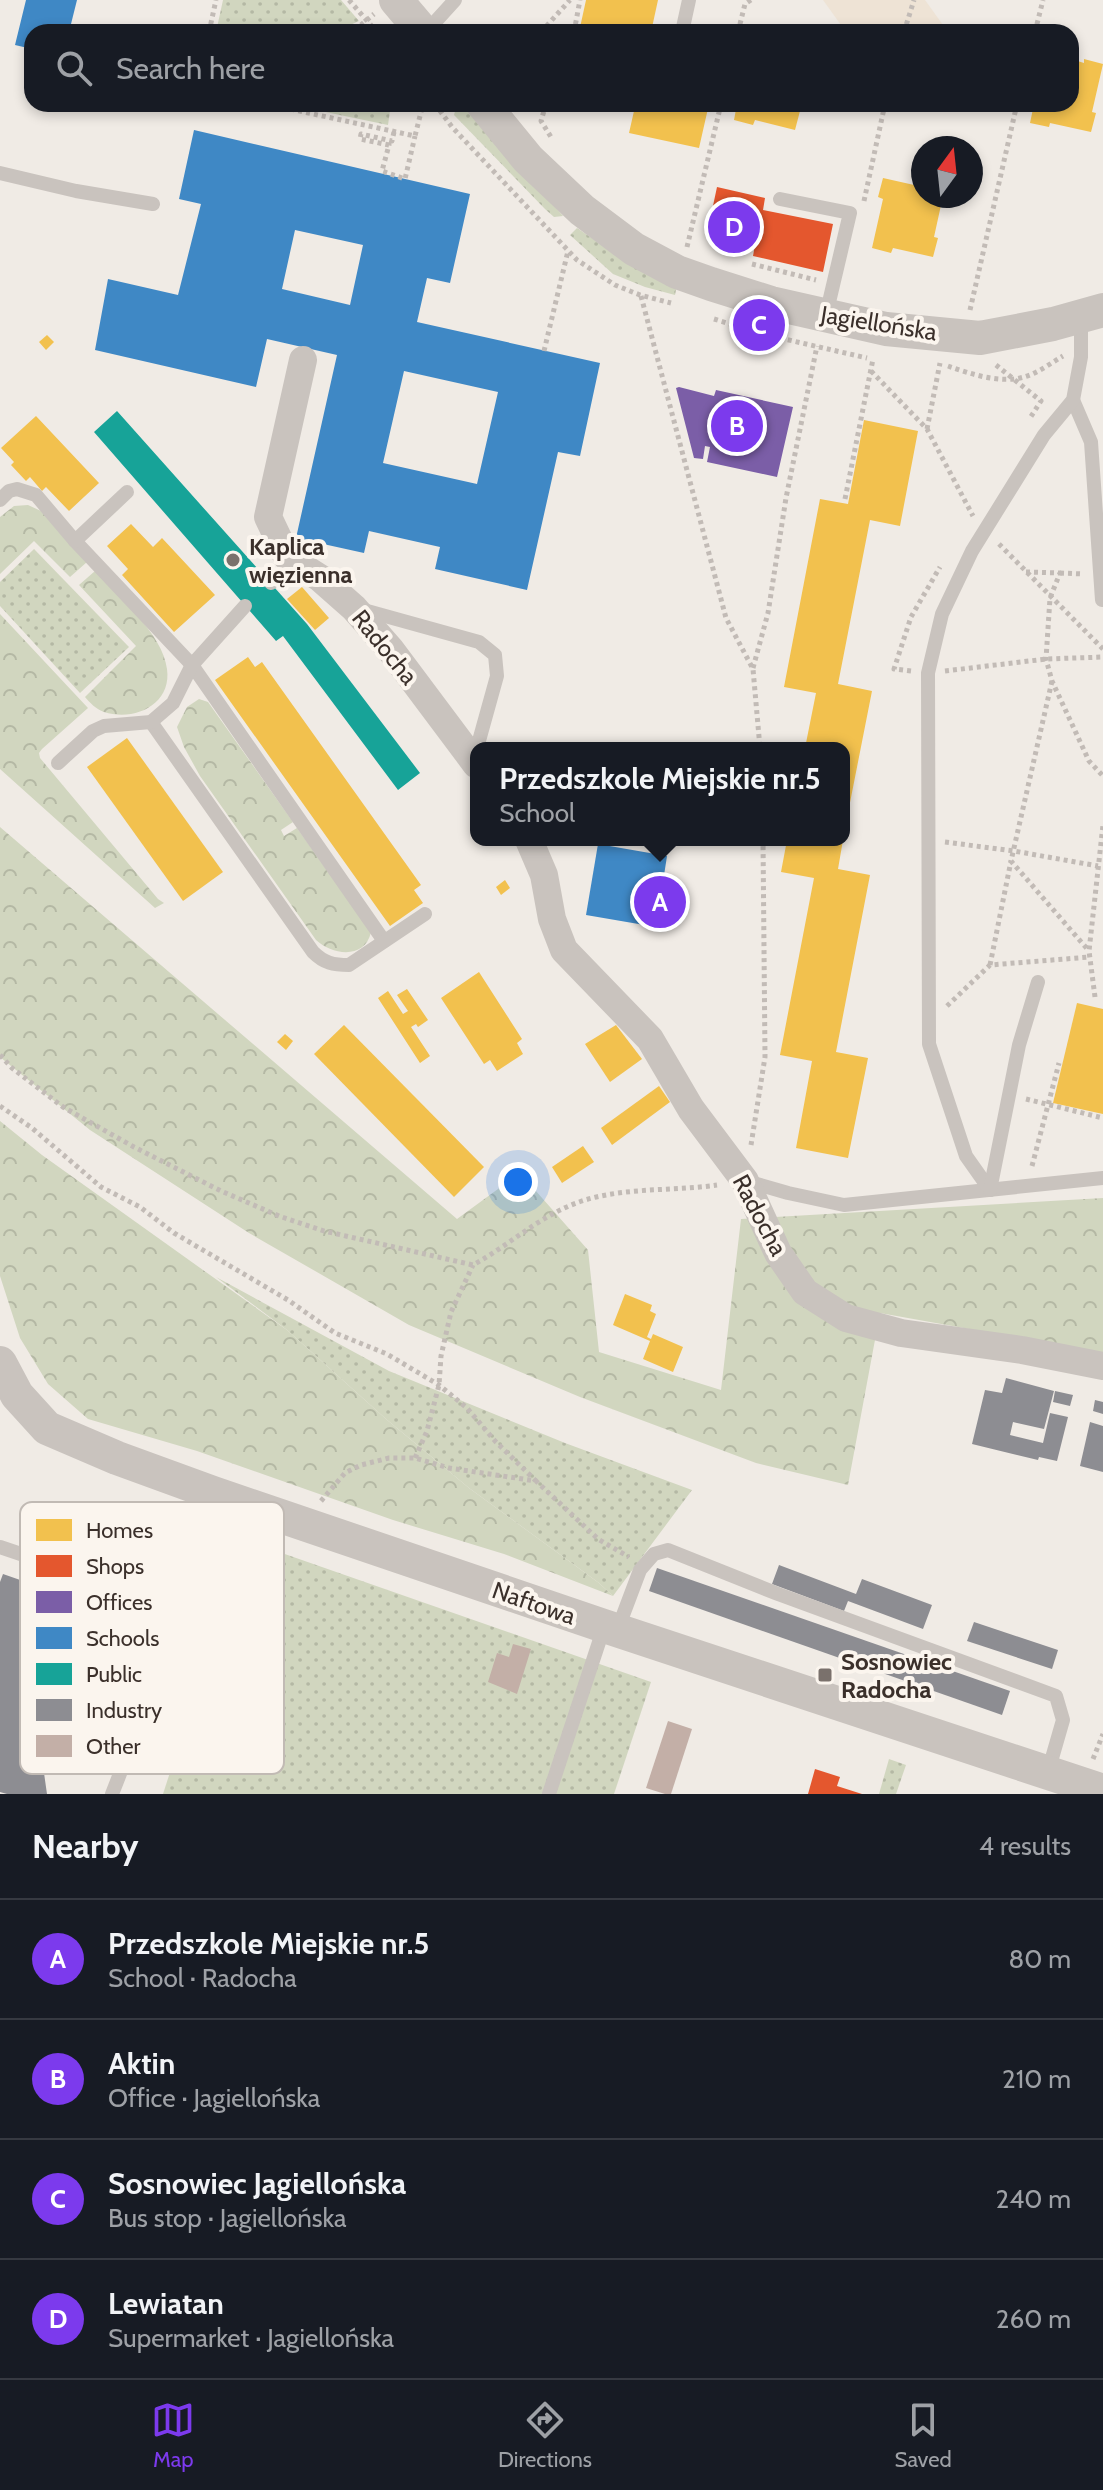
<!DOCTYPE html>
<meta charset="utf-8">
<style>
:root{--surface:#171b24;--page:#242831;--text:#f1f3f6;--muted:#9ea1a6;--line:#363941;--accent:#7c3aed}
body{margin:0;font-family:Cabin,sans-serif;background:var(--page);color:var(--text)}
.compass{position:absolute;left:911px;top:136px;width:72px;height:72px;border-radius:50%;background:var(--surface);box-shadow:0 4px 12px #0003;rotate:15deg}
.you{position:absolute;left:518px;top:1182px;width:28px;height:28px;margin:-20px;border:6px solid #fff;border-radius:50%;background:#1a73e8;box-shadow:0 0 0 12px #1a73e833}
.badge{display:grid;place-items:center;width:52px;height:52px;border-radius:50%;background:var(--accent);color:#fff;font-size:26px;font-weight:700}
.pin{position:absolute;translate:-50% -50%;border:4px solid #fff;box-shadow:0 2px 8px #0006}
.popup{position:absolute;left:470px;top:742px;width:380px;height:104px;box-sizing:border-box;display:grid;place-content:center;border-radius:16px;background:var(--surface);filter:drop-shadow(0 2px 6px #0005);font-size:26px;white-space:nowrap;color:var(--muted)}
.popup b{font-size:30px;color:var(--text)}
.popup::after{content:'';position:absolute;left:50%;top:100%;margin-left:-16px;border:16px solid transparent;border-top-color:var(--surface)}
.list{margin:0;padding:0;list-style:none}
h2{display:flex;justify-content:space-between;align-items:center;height:104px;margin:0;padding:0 32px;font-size:34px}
h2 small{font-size:26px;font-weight:400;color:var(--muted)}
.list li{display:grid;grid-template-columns:52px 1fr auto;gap:24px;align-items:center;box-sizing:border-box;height:120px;padding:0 32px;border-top:2px solid var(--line)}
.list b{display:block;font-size:30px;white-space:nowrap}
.list p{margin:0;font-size:26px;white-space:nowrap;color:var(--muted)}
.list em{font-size:26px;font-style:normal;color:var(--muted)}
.icon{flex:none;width:44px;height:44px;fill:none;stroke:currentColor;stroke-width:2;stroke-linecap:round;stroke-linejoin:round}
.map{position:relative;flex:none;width:1103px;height:1794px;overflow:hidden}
.search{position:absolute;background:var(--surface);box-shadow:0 4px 12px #0003;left:24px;right:24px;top:24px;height:88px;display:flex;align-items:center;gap:20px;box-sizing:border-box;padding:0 28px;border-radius:24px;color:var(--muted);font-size:30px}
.sheet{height:584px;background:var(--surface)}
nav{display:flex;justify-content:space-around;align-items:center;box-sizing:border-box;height:112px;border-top:2px solid var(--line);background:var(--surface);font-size:22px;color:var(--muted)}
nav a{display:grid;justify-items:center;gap:4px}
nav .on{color:var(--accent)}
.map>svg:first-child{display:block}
.grass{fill:url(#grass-dots)}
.forest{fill:url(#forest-crowns)}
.plaza{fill:#eee3d5}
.homes{fill:#f2c14e}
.shops{fill:#e4572e}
.offices{fill:#7b5ea7}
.schools{fill:#3f88c5;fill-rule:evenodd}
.public{fill:#17a398}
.industry{fill:#8d8d92}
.building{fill:#c3afa7}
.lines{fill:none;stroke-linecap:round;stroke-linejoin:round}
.path{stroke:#c2bbb6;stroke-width:5;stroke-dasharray:4 4;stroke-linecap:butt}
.service{stroke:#c9c3be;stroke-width:14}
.minor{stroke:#c9c3be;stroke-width:28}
.tertiary{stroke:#c9c3be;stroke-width:34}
.poi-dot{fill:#7a716c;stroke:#fbf5ee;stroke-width:3}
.labels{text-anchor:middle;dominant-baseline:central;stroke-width:8;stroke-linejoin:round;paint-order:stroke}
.street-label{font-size:24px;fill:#3b302b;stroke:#fbf5ee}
.poi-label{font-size:24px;font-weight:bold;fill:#3b302b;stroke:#fbf5ee;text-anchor:start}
.key{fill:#fbf5ee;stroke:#c1bab4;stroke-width:2}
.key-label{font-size:22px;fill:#3b302b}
</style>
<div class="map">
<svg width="1103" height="1794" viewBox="0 0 1103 1794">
<defs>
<pattern id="grass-dots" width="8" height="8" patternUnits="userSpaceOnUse" patternTransform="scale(2)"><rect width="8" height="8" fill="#d1d6bf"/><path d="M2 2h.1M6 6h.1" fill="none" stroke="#b4b8a4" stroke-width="1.8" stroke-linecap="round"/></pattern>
<pattern id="forest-crowns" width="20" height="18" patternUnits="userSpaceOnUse" patternTransform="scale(2)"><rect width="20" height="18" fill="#d1d6bf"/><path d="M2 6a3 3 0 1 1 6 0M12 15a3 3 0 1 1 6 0" fill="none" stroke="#b4b8a4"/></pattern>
</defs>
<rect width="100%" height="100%" fill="#f0ebe5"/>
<!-- grass -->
<g class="grass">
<path d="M223,0H341L359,21L335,32H216Z"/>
<path d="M287,104H391L388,125Z"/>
<path d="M457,104H465L563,216L554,217L545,209L454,115Z"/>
<path d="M577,228L614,253L677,285L675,295L645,287L613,274L570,235Z"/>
<path d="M34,549L129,647L80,693L0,606V582Z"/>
<path d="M216,1277L389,1371L565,1443L692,1490L613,1596L599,1583L469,1488L386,1419L287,1330Z"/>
<path d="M245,1540L651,1682L614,1794H163Z"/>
<path d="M889,1759L906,1765L896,1794H879Z"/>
</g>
<!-- forest -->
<g class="forest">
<path d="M28,505L41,511L87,562L70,577L34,541L0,574V517L14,506Z"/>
<path d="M95,571C118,596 163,634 167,669C172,704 135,722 104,712C96,709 90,703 85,697L136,646L79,585Z"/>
<path d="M0,614L88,708L42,749L39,753L40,758L158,899L164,903L155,908L0,769Z"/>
<path d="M199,699L208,702L293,822L281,830L284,836L297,828L371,932C365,960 332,955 316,940L200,776L184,747L177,727L187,707Z"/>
<path d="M0,827L457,1219L520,1173L588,1250L599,1352L721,1390L741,1219L1103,1198V1353L880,1313L848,1485L756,1463L580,1397L409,1325L249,1233L90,1130L0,1057Z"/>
<path d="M0,1121L42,1155L287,1330L386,1419L469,1488L599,1583L613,1596L504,1554L393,1520L197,1451L88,1419L48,1384L20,1338L0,1276Z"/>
</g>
<!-- plaza -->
<path class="plaza" d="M823,0H925L948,32H846Z"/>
<!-- homes -->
<g class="homes">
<path d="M586,0H658L651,32H579Z"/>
<path d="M1071,59L1084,63V59L1103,64L1092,112L1096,113L1091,132L1050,123L1049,127L1030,123L1034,104H1071Z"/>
<path d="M608,104H709L699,148L629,133L634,111Z"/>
<path d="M737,104H797L796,109L800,111L795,130L755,120L753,125L734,120Z"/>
<path d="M883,178L923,187V196H943L934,237L938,238L933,257L893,248L891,253L872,248L883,199L878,197Z"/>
<path d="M47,335L54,342L46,350L39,342Z"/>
<path d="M36,416L99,483L69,511L46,487L42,491L30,477L26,481L11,465L14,462L1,448Z"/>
<path d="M864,420L918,431L900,526L870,520L838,684L872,691L845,828L844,748H805L816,693L784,687L820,499L848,504Z"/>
<path d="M131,524L153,547L162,538L215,595L174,632L122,575L128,569L107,546Z"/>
<path d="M302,587L329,618L315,630L287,599Z"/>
<path d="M248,657L255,667L262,662L421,885L414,890L423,903L390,926L215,680Z"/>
<path d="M127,738L223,872L183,901L87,767Z"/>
<path d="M787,840H843L838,869L870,875L836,1052L868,1058L848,1158L796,1148L812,1061L780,1055L814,878L781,872Z"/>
<path d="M505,880L510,888L501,895L496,887Z"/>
<path d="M479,972L522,1039L517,1043L523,1054L497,1071L490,1060L484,1064L441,998Z"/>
<path d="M407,989L428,1020L418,1027L416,1024L411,1027L430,1056L420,1063L378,998L388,991L403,1014L408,1011L397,995Z"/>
<path d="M1077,1003L1103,1009V1114L1053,1103Z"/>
<path d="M344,1025L484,1167L454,1197L314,1054Z"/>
<path d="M616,1025L642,1059L610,1082L585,1044Z"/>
<path d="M285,1034L293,1041L286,1050L277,1042Z"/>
<path d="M659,1086L670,1102L612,1145L601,1128Z"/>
<path d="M583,1146L594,1162L562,1183L552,1167Z"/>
<path d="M625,1294L652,1305L650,1311L656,1314L647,1337L651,1339L653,1334L683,1347L673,1372L643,1359L650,1341L613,1325Z"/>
</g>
<!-- shops -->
<g class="shops">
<path d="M717,187L765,198L763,210L833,224L823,272L753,256L755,245L707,234Z"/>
<path d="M815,1769L840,1777L837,1786L862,1794H808Z"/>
</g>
<!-- offices -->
<path class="offices" d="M679,387L714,396L716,390L793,407L777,477L707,462L710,447L705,446L703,459L694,458L676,388Z"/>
<!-- schools -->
<g class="schools">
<path d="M26,0H77L69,32H32V49L15,45Z"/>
<path d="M194,130L470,194L450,283L427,278L417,322L600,363L580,456L558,452L527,590L435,569L440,547L369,531L364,553L296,538L337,355L267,339L256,387L95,350L108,279L178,295L201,204L179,199ZM295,230L363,245L350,305L282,289ZM404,371L498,392L477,484L383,463Z"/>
<path d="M598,844L667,856L656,927L586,915Z"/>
</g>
<!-- public -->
<path class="public" d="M117,411L307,624L420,773L398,790L283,636L276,641L94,432Z"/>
<!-- industry -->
<g class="industry">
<path d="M1006,1378L1054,1391L1044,1429L1013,1422L1010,1435L1043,1443L1050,1413L1068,1417L1057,1461L1039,1457L1038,1460L972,1444L985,1390L1002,1393Z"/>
<path d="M1055,1391L1073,1395L1070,1406L1053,1402Z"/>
<path d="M1095,1400L1103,1402V1414L1093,1411Z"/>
<path d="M1090,1422L1103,1426V1472L1080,1466Z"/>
<path d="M150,1553L173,1561L166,1583L143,1576Z"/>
<path d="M779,1565L856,1594L862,1579L932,1605L923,1629L848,1601L844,1611L772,1584Z"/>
<path d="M657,1568L1010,1691L1002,1715L649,1591Z"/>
<path d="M3,1574L66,1596L59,1614L87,1671L106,1677L82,1748L64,1744L56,1771L44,1773L47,1794H7L0,1792V1582Z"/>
<path d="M974,1622L1058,1650L1052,1669L967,1641Z"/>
</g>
<!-- building -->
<g class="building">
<path d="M513,1644L531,1649L517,1694L488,1682L497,1653L509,1657Z"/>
<path d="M668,1721L692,1729L671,1794H665L646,1788Z"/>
</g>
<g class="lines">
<!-- path -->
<g class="path">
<path d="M349,0L377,32"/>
<path d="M209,32L216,0"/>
<path d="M346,32L361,25L374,14"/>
<path d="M541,32L570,0"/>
<path d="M574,32L580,0"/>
<path d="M738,32L745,4L751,0"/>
<path d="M904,32L914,0"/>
<path d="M1035,32L1043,0"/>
<path d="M267,104L415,136L423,104"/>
<path d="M435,104L452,127L577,260L615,285L640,295L671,303"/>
<path d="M546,104L541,121L551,137"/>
<path d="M394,132L392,141L361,134L360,139L389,145L382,171L405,179L415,136"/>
<path d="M864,201L885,104"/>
<path d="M687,247L721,104"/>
<path d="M752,264L816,280"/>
<path d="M641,296L726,618L753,669L760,748"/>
<path d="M970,310L1017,104"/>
<path d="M714,319L762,334"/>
<path d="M780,338L867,358"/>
<path d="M544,351L568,251"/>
<path d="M996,365L1041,401L1030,418"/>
<path d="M948,366C971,374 1000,384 1024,377C1038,373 1051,363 1063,356"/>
<path d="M871,371L927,429L973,516"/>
<path d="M927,429L940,363"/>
<path d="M845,499L873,359"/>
<path d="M999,544L1103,649"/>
<path d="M1026,572L1060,573L1050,598L1046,659L1052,681L1089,761L1103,776"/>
<path d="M1060,573L1083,574"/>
<path d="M753,668L768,613L786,498L817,346"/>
<path d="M911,671L894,669L911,617L940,567"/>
<path d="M945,671L1046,659L1103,657"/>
<path d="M1052,681L1011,861L1089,951"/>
<path d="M945,842L1014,851L1098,866"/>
<path d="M990,965L1011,861"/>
<path d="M1095,997L1089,951L1103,825"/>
<path d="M947,1006L990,965L1090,957"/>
<path d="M0,1055L12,1068L63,1107L134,1147L221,1191L279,1216L324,1231L473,1265C506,1247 534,1221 569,1206C614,1186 669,1192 717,1185"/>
<path d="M1026,1099L1103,1118"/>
<path d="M0,1106L32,1128L101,1187L140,1207L174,1233L288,1300L335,1333L387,1354L439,1385L467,1408L495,1441L536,1481"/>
<path d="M751,1145L765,1057L763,840"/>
<path d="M1032,1166L1059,1063"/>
<path d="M415,1458L427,1431L439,1385L441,1356L451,1312L473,1265"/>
<path d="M321,1501L345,1473L361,1465L389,1458H415L449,1468L536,1481L598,1539L629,1557"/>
<path d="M1093,1759L1103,1734"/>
</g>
<!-- service -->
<g class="service">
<path d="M426,32L455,0"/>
<path d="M682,32L689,0"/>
<path d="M0,173L76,191L153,204"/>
<path d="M780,199L850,213L826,315"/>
<path d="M1073,400L1091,442L1102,600"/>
<path d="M0,500L9,491L17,489L36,495L75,541L192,665L384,941"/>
<path d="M75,541L127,492"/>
<path d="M271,583L295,562"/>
<path d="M360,609L479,642L495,655L497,676L477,748"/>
<path d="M151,722L313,952C324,963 333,965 349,965L425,914"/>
<path d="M58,763L93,731L104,726L151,722L173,703L192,665L245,606"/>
<path d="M746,1181L788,1193L844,1205L1103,1178"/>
<path d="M990,1190L966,1156L929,1044L928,673L942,614L972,551L1044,435L1073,400L1081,357V317"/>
<path d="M990,1190L1019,1045L1038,982"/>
<path d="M0,1547L178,1607"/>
<path d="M617,1631L640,1570L654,1554L668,1550L778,1594L1056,1696L1063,1720L1048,1772"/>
<path d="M112,1794C151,1696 184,1595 213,1493"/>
<path d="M549,1794L604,1627"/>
</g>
<!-- minor -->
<g class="minor">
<path d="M303,360L268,517L287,557L320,578L354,608L390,649L476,764"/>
<path d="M529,840L544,875L552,919L564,950L650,1039L691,1109L745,1181L778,1253L805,1292L846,1318L901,1333L1022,1350L1103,1366"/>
</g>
<!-- tertiary -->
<g class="tertiary">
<path d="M396,0L423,32"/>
<path d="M483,104L528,159L582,210L634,249L677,272L711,284L771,303L886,329L980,338L1053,324L1103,310"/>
<path d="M0,1363L17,1395L47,1428L117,1458L213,1493L604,1626L1103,1791"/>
</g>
</g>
<!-- markers -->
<g class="poi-dot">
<circle cx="233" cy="560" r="8"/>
<rect x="817" y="1667" width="16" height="16" rx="4"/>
</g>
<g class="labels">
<!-- street labels -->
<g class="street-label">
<text transform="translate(879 323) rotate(9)">Jagiellońska</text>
<text transform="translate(385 647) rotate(51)">Radocha</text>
<text transform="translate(760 1215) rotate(62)">Radocha</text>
<text transform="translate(534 1603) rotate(19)">Naftowa</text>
</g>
<!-- poi labels -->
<g class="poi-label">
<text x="249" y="546">Kaplica<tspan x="249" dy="28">więzienna</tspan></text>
<text x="841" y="1661">Sosnowiec<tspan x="841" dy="28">Radocha</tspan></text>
</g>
</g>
<!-- legend -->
<rect x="20" y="1502" width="264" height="272" rx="12" class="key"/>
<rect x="36" y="1519" width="36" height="22" fill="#f2c14e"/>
<rect x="36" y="1555" width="36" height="22" fill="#e4572e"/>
<rect x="36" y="1591" width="36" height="22" fill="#7b5ea7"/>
<rect x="36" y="1627" width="36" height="22" fill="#3f88c5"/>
<rect x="36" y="1663" width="36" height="22" fill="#17a398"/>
<rect x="36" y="1699" width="36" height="22" fill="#8d8d92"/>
<rect x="36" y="1735" width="36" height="22" fill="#c3afa7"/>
<g class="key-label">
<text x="86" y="1538">Homes</text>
<text x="86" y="1574">Shops</text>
<text x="86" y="1610">Offices</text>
<text x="86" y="1646">Schools</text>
<text x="86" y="1682">Public</text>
<text x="86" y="1718">Industry</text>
<text x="86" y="1754">Other</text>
</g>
</svg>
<svg class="compass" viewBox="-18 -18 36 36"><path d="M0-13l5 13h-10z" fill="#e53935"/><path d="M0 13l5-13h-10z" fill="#9ea1a6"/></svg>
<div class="you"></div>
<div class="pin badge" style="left:660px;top:902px">A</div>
<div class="popup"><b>Przedszkole Miejskie nr.5</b>School</div>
<div class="pin badge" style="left:737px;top:426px">B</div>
<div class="pin badge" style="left:759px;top:325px">C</div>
<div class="pin badge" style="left:734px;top:227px">D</div>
<div class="search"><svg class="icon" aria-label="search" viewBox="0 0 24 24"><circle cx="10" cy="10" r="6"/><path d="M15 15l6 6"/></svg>Search here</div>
</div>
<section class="sheet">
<h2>Nearby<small>4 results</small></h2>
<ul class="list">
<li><span class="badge">A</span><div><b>Przedszkole Miejskie nr.5</b><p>School · Radocha</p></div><em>80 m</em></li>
<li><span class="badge">B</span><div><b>Aktin</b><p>Office · Jagiellońska</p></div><em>210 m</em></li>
<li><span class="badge">C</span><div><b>Sosnowiec Jagiellońska</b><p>Bus stop · Jagiellońska</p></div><em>240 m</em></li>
<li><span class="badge">D</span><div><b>Lewiatan</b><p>Supermarket · Jagiellońska</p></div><em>260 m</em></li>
</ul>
</section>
<nav>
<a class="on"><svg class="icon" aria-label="map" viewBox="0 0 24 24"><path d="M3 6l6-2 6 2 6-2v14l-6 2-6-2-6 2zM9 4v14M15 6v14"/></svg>Map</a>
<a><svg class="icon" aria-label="directions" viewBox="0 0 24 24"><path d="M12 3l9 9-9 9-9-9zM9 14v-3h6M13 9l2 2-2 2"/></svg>Directions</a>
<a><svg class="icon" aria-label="saved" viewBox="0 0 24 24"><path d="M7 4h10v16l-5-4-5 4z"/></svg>Saved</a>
</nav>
